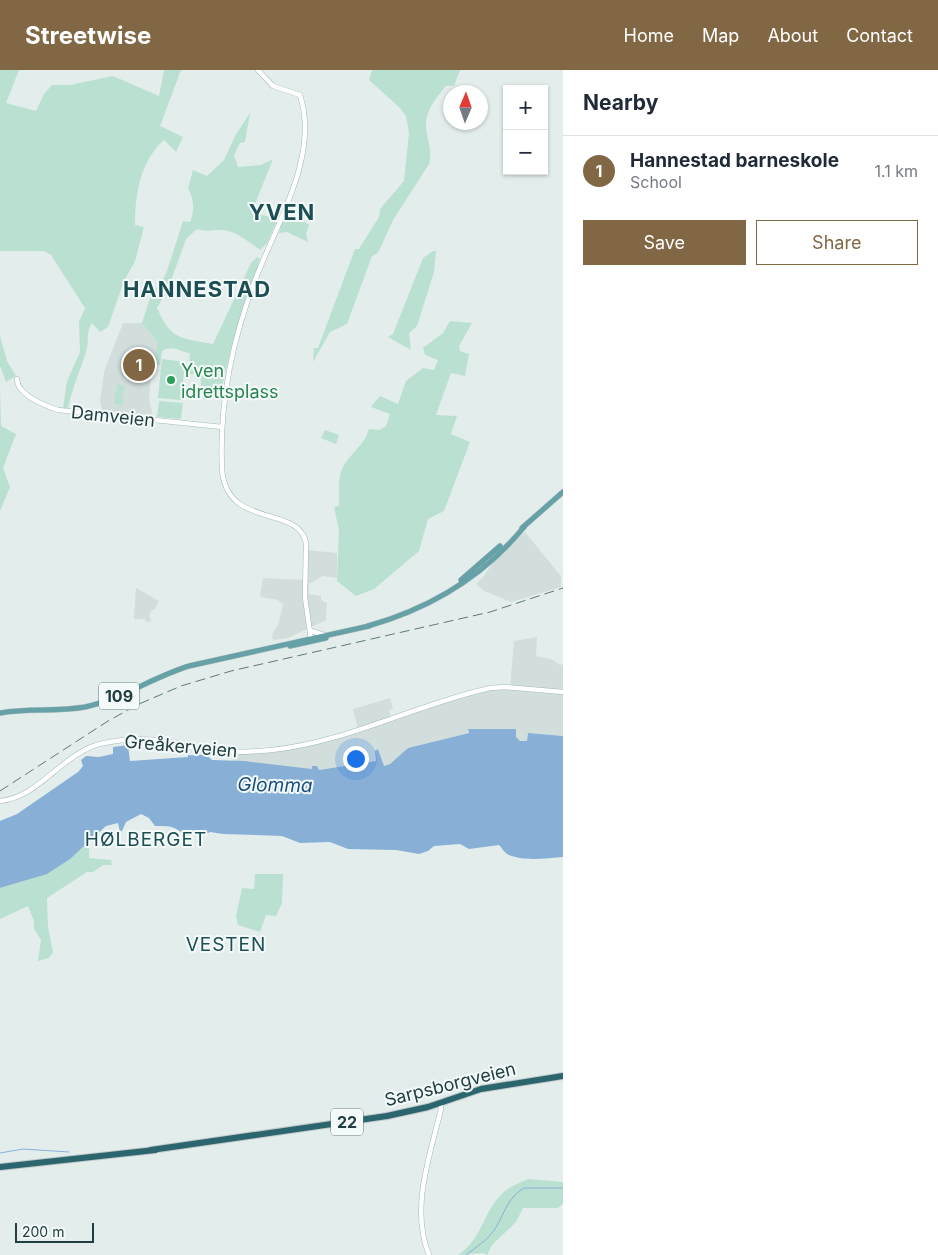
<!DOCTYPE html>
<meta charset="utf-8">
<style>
:root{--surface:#fff;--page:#f6f6f7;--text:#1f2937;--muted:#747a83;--line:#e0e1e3;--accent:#826744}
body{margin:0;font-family:Inter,sans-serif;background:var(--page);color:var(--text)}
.controls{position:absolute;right:15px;top:15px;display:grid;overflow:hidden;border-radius:0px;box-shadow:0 1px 4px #0004}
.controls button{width:45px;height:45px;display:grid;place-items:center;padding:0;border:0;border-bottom:1px solid var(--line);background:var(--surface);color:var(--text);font:25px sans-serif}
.compass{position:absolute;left:443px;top:15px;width:45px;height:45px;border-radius:50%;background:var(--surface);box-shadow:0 1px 4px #0004;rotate:2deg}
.scale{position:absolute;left:15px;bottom:12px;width:79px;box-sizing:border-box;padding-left:5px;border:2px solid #213e40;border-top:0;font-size:14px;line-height:18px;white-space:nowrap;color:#213e40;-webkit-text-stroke:4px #f4faf9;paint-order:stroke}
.you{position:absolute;left:355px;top:688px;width:18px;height:18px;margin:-12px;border:4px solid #fff;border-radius:50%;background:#1a73e8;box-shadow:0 0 0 8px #1a73e833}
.badge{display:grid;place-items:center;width:32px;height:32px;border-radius:50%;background:var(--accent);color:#fff;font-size:16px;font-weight:700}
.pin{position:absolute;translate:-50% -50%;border:2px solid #fff;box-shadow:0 1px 5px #0006}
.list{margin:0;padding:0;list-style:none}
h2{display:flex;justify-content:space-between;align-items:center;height:65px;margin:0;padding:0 20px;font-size:21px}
h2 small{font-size:16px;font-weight:400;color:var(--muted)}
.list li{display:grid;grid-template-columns:32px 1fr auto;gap:15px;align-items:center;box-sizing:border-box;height:70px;padding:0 20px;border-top:1px solid var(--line)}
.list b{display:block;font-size:19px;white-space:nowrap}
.list p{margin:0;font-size:16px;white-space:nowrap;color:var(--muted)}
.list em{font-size:16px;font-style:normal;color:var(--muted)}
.actions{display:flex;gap:10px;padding:15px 20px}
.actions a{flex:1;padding:11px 0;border:1px solid var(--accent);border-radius:0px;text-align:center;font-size:18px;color:var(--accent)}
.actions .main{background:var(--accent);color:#fff}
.map{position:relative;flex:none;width:563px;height:1185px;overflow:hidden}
header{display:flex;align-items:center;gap:30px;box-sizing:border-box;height:70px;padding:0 25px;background:var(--accent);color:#fff}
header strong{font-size:24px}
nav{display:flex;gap:28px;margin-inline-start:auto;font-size:18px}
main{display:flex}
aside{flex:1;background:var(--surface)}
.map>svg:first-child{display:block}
.built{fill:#d1dedc}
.green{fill:#bae0d1}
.water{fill:#88b0d6}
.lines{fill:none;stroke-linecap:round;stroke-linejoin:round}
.stream{stroke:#88b0d6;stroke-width:1}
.secondary-casing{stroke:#a0bab9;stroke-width:5.5}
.primary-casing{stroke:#c1c9ca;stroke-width:6}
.highway-casing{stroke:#c1c9ca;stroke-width:8}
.secondary{stroke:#fff;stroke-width:4.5}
.primary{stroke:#65a1a6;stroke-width:5}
.highway{stroke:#2b666e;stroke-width:6}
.rail{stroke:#5c7a7b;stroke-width:1;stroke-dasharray:10 5;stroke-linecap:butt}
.leisure-dot{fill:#2e9e5b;stroke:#f4faf9;stroke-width:2}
.labels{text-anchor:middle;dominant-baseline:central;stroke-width:4;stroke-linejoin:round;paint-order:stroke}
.shield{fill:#f4faf9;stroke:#607678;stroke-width:1}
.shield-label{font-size:16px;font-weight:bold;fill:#213e40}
.leisure-label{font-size:18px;fill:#27864d;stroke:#f4faf9;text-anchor:start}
.street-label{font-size:18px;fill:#213e40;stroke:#f4faf9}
.water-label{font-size:19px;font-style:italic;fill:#174d80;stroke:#f4faf9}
.neighbourhood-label{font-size:19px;letter-spacing:1px;fill:#1c4f54;stroke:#f4faf9}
.district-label{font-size:22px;font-weight:bold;letter-spacing:1px;fill:#1c4f54;stroke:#f4faf9}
</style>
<header>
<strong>Streetwise</strong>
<nav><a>Home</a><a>Map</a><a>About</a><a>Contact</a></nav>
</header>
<main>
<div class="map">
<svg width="563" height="1185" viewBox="0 0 563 1185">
<rect width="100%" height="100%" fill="#e3eeec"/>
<!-- built -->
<g class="built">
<path d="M123,253H142L158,273L151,309L149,327L153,347L102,340L100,331L104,302Z"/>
<path d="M525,462L561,506V517L511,532L484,521L476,514L485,505L491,495Z"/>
<path d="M306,480L337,483V508L323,506L309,514V524L321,526V530L327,533L326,550L288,568L275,570L272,569L273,562L278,555L283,535L278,530L260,527L263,508L305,510Z"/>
<path d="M136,518L159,531L154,540H152L149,545L151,551L146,552L145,549H134Z"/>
<path d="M537,567L536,586L551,589L560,595L563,594V666L528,663L527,671H520L516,667L515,659H468L469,663L408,678L390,694L383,696L378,679L376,691L319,700L233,691V682L295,676L358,659L353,639L390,628L393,639L389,640L391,648L485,619L510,617L514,571Z"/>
</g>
<!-- green -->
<g class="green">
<path d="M0,0H19L6,33L36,41L44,24L52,15H70L113,6L159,26L164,0H181L160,56L183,67L176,82L164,70C140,91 135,126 135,155L144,157L135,191L124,211L108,257L100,262L92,253C85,265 90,271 86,282C80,301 72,319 68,338H63L67,311L80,282L79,252L85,238L51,185L44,181H0Z"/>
<path d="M372,0H460L454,16H446C437,27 426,39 426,54C426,69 433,79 429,94L393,150L378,183L372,186L347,254L330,262L313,292L314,278H318L355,179H359L379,147L380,139L404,111L409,63L406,46L400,38L369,10Z"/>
<path d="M250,43L245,72L240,73L234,85L238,97L261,95L273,89L255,134L261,145L278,148L267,173L260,180C249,172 235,160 221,160C212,160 205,162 197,159L186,169L168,219L157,238C171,270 180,268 213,274L251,193L257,187L260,189L230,283L220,325L202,324L200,304H188L190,283C181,283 174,274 162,281L160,295H152L158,273L142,253L150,228L166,204L183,151L190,152C195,140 194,129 188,118L193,100L207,106L224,90L235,66Z"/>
<path d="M286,141L309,155L306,164L308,172L287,162L279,163Z"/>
<path d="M433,181H436L434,202L417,256L409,263L411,280L388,267L393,264L423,188Z"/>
<path d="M450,251L472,253L459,276L460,281L469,284L465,306L451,303L436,345L457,346L451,364L470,372L444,441L428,449L419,481L374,519L356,526L337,511L339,460L334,437L339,436C340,424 337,410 342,399C349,384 364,376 369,359L380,360L386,356L390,344L371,337L380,326L398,334L406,311L423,298L434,300L438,290L425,285L423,278L443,263Z"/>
<path d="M0,266L7,291L16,306L6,312L0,296Z"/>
<path d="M162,289L185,292L181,330L158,328Z"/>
<path d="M118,314L125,316L121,329L124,330L122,336L114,333Z"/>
<path d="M0,317L1,356L16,364L3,398L10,417L0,441Z"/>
<path d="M159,331L183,333L181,349L157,347Z"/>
<path d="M325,360L339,365L336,374L321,368Z"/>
<path d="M87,774L89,777V788L111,790L112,795H103L93,802H87L47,828L48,857L53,882L49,888L38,891L41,870L34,859V851L28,836L0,849V818C33,809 61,798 87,774Z"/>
<path d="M255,804H283L282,833L276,846L266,845L260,862L238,855L236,846L242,818L254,819Z"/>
<path d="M528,1109L563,1112V1133L558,1138H523L516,1152L492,1175L487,1185L483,1183L458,1185C483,1169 484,1138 504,1122C510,1116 520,1113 528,1109Z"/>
</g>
<!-- water -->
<path class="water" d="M468,659H516V667L520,671H527L528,663L563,666V787C547,788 522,792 507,784C504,782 501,777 499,775L469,779L460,774L434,776L428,781L419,784L396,780L348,779L330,772L300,773L282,766L223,764L210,762L204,765L183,764C174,755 166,756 155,756L149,748L141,744L126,752L122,761L120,762L118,753L106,756L70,789L47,804L0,818V751L17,744L78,702L83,696L81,690L86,686L99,687L113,684V677L128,675L130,691L188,687V685C198,686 204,682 212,690L244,691L312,699V696H317L319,700L376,691L375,681L378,679L384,696L390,694L408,678L469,663Z"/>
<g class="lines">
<!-- stream -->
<g class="stream">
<path d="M0,1083L23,1079L69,1082"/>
<path d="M466,1185C476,1177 488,1170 495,1159C504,1144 508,1127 524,1118H563"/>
</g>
<!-- secondary casing -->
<g class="secondary-casing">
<g id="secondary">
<path d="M258,0L273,16L300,25C320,87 275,156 254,213C232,272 219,336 222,399C226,460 299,434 306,473L305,527L311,570"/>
<path d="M17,309C17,325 46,336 58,340L222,357"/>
<path d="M311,561L324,565"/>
<path d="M0,731C41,727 63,681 104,673C127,668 152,668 175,673C185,675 194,679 204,680C226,683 250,682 272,680C348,672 417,634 490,618L505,617L563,622"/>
<path d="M429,1185C410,1138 430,1086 441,1039L440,1033"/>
</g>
</g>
<!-- primary casing -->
<g class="primary-casing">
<g id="primary">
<path d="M522,458L563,422"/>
<path d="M461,510L500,476"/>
<path d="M368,556C428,539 483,507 524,457"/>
<path d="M290,576L326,568"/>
<path d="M0,643C28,638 57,642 85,637C122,629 153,607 189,596L369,556"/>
</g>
</g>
<!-- highway casing -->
<g class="highway-casing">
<g id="highway">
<path d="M151,1080L387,1046L428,1037L481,1019L563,1006"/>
<path d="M0,1097L155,1080"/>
</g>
</g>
<!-- secondary -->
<use href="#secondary" class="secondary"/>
<!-- primary -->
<use href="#primary" class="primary"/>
<!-- highway -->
<use href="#highway" class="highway"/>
<!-- rail -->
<path class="rail" d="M0,721L108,651L139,634L181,616L231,601L490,542L563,518"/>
</g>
<!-- markers -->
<circle class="leisure-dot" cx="171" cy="310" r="5"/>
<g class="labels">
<!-- shield labels -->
<g class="shield">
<rect x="99" y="612.5" width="40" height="27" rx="4"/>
<rect x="331" y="1038.5" width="32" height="27" rx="4"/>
</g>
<g class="shield-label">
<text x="119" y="626">109</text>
<text x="347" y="1052">22</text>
</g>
<!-- leisure labels -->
<g class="leisure-label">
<text x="181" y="300">Yven<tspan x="181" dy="21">idrettsplass</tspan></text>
</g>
<!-- street labels -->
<g class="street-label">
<text transform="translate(113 346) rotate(6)">Damveien</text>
<text transform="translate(181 676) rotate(5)">Greåkerveien</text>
<text transform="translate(450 1014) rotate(-14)">Sarpsborgveien</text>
</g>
<!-- water labels -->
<g class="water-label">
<text transform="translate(275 715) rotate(1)">Glomma</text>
</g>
<!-- neighbourhood labels -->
<g class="neighbourhood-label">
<text x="146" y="769">HØLBERGET</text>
<text x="226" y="874">VESTEN</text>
</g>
<!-- district labels -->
<g class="district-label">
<text x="282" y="142">YVEN</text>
<text x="197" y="219">HANNESTAD</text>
</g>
</g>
</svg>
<div class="controls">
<button>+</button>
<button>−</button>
</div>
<svg class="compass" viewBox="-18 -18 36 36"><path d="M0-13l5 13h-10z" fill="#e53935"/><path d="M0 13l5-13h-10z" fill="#747a83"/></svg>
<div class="scale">200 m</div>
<div class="you"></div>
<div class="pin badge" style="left:139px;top:295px">1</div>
</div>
<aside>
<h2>Nearby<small></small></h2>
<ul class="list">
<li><span class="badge">1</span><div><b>Hannestad barneskole</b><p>School</p></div><em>1.1 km</em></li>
</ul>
<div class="actions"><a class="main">Save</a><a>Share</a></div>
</aside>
</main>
